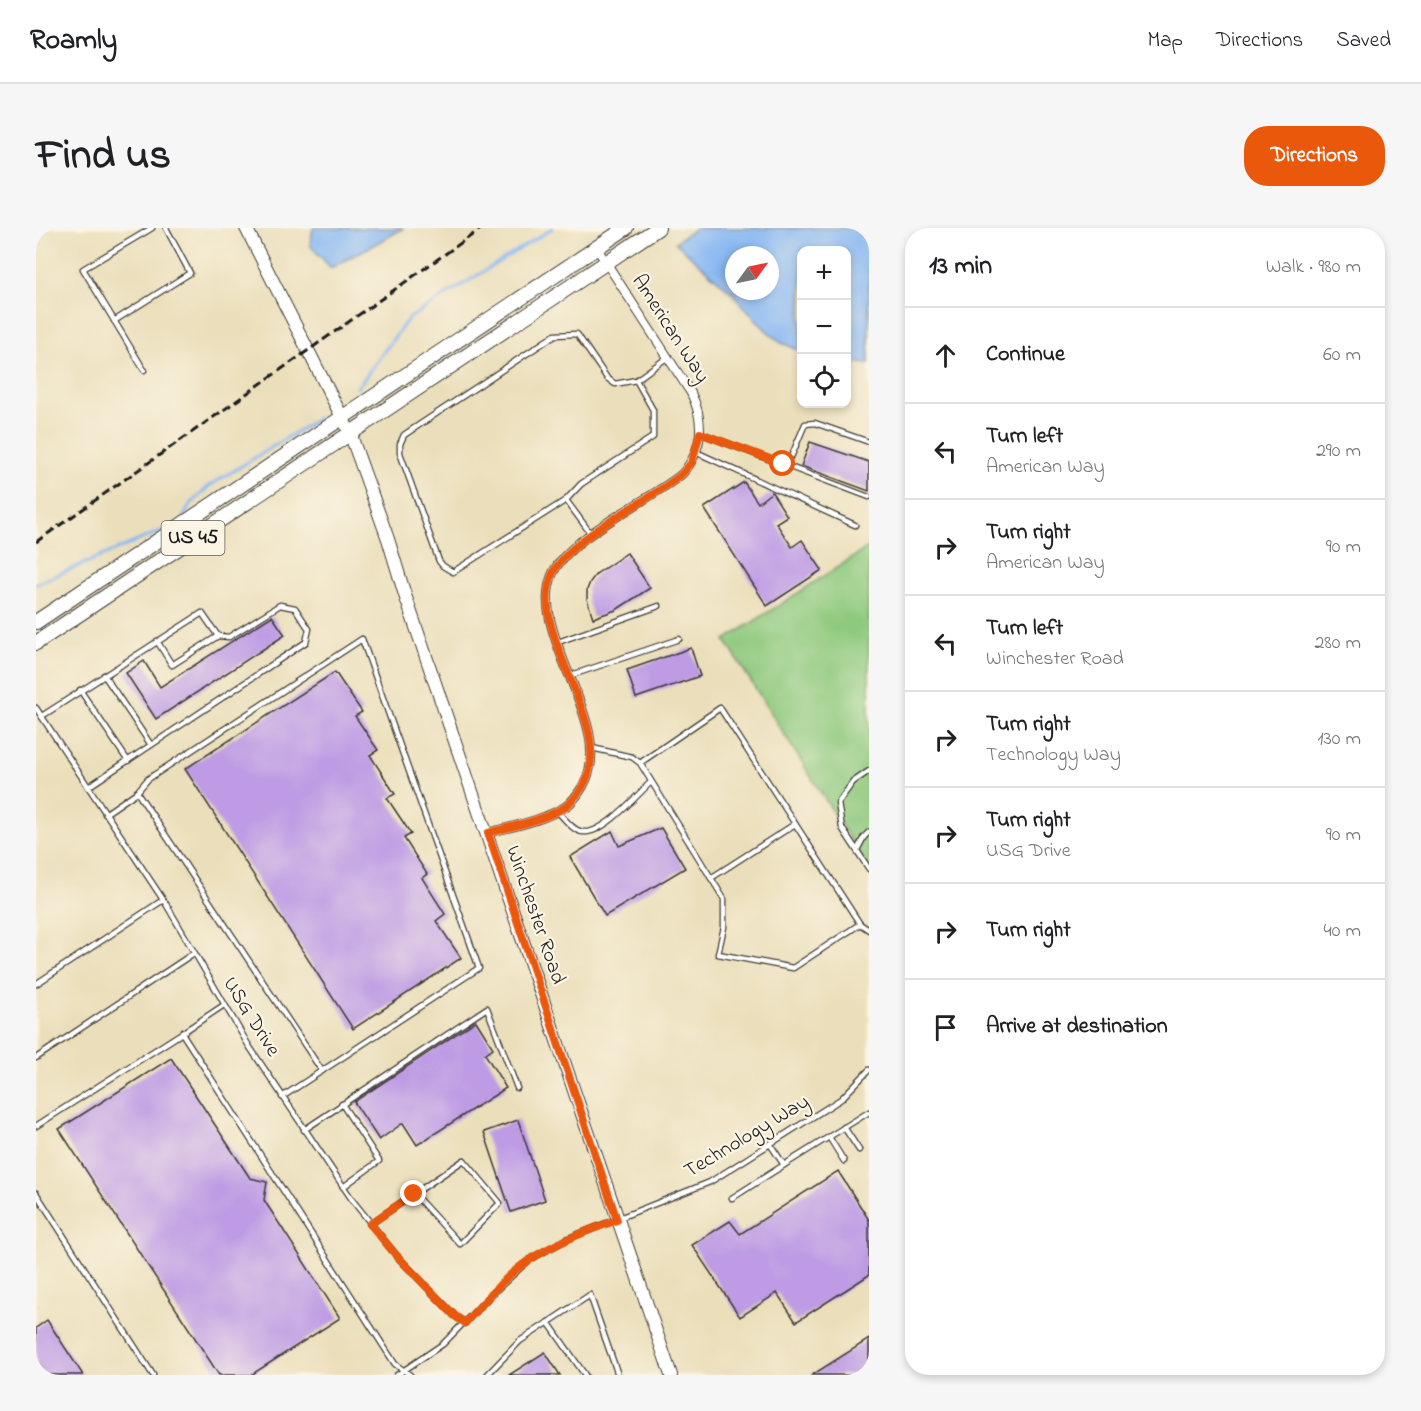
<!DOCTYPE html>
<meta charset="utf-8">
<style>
:root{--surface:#fff;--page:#f6f6f6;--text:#202124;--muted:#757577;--line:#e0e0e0;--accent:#ea580c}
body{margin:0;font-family:"Indie Flower",sans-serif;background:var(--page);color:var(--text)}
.controls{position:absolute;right:18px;top:18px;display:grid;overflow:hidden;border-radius:12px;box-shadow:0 3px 9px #0003}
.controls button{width:54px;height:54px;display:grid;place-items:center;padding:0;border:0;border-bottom:2px solid var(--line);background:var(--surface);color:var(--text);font:30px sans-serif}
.compass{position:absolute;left:689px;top:18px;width:54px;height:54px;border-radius:50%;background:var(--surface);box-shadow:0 3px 9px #0003;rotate:57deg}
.stop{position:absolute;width:18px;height:18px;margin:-14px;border:4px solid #ea580c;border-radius:50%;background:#fff}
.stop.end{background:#ea580c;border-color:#fff;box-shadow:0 2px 6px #0008}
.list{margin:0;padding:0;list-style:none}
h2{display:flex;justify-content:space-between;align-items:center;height:78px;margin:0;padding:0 24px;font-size:26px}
h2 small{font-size:20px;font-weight:400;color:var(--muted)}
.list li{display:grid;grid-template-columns:39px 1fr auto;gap:18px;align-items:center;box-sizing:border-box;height:96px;padding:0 24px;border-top:2px solid var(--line)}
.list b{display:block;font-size:22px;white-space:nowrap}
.list p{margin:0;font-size:20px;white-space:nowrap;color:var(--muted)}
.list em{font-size:20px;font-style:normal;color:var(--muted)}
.icon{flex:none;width:33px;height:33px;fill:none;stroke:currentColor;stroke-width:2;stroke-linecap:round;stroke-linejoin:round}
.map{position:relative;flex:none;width:833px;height:1147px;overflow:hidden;border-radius:24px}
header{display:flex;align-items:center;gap:36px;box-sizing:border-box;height:84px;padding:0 30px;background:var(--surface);border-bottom:2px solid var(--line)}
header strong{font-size:28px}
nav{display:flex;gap:33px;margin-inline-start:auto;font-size:21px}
.intro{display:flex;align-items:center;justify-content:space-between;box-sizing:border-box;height:144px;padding:0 36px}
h1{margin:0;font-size:42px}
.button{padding:15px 27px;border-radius:24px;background:var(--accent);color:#fff;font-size:21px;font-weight:700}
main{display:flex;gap:36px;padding:0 36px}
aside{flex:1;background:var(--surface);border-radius:24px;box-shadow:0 3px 9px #0003}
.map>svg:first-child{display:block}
.green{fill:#8ec97e;stroke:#55724d;stroke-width:1.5}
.water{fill:#87b7f3;stroke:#526a88;stroke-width:1.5;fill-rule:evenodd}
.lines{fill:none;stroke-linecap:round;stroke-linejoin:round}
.stream{stroke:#87b7f3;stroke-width:3}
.building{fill:#be9be4}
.service-casing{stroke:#3b3934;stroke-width:7}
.minor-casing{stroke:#3b3934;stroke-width:10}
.secondary-casing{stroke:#3b3934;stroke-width:14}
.primary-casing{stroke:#3b3934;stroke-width:16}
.service{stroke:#fff;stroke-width:4.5}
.minor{stroke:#fff;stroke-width:8}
.secondary{stroke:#fff;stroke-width:12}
.primary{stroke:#fff;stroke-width:14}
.rail{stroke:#1c1c1c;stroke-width:3;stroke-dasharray:9 4.5;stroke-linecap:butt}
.route{stroke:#ea580c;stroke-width:8}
.labels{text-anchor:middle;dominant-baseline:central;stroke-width:4.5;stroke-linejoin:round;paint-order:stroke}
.shield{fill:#fcf5e5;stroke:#5f5d58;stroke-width:1.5}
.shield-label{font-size:20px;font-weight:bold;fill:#1c1c1c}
.street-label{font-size:21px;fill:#1c1c1c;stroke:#fcf5e5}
</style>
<header>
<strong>Roamly</strong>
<nav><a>Map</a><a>Directions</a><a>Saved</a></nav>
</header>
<div class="intro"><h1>Find us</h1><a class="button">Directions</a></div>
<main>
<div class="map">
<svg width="833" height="1147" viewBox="0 0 833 1147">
<rect width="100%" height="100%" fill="#fcf5e5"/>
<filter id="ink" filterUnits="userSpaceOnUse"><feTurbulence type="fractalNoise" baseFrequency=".0167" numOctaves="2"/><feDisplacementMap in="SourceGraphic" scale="12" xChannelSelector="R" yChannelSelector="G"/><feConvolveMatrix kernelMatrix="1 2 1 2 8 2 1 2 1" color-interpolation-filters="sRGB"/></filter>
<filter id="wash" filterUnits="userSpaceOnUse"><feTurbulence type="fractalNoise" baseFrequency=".008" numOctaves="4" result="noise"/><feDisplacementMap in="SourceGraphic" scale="24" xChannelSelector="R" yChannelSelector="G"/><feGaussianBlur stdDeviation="1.35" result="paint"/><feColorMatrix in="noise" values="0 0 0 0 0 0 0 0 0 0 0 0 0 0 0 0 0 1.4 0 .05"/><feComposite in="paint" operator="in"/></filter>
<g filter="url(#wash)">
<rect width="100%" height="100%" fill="#ebdfbb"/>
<!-- green -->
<path class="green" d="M833,319V641L689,412Z"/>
<!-- water -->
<g class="water">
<path d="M277,0H368L295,40L274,17Z"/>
<path d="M660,0H833V136L811,134L810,22H766L765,123L744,114L728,100L693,62L639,14ZM698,27H734V63H698Z"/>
</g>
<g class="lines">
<!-- stream -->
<g class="stream">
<path d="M321,160L372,91L517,0"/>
<path d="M148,288L154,277L173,258L283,190"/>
<path d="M0,356L125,303"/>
</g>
</g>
<g id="blocks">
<!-- building -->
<g class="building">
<path d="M774,214L833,234V263L765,238Z"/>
<path d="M708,254L722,275L736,264L751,288L740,295L756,319L766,312L786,342L731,378L668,280Z"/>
<path d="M591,325L614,360L580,382L557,390L551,371V362L554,354L560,346Z"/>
<path d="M236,388L249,407L120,491L90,445L108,433L124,459Z"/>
<path d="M655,420L664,448L600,470L591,442Z"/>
<path d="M299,444L326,484L319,488L342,522L334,527L359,566L351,570L375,606L368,610L391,646L386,650L409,686L400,693L425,730L317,801L149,541Z"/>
<path d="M625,600L649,640L569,688L534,629L576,603L583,618Z"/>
<path d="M440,793L457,820L449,826L470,860L381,917L367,895L343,912L318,874Z"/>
<path d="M135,830L214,950L231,954L228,972L304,1090L215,1147H183L23,901Z"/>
<path d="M482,892L509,972L475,984L448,904Z"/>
<path d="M802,943L833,992V1047L760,1094L741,1065L704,1089L656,1017L694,993L704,1006Z"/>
<path d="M11,1092L47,1147H0V1100Z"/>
<path d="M833,1111V1147H776Z"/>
<path d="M509,1124L524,1147H473Z"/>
</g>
</g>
</g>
<g filter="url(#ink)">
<use href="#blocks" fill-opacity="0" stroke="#3b3934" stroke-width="1.5"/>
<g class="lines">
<!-- service casing -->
<g class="service-casing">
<g id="service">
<path d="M78,93L154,45L130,0"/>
<path d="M108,142L47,41L116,0"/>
<path d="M600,152L579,156L571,150L541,106L519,107L368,207L364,216V225L403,333L407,338L417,344L530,272L545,256L617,209V182L600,152L632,129"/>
<path d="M664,205L833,269"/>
<path d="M660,224L819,297"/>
<path d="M747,236L756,227L769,196L779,195L833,214"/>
<path d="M530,272L555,306"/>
<path d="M121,413L136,437L182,408"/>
<path d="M522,414L623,378"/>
<path d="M68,447L115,517"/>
<path d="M533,448L643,411"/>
<path d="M44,462L92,533"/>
<path d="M0,480L130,676L213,818L317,973L360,1027L419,1088L429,1095"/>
<path d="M6,488L166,385L182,408L193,409L244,377L259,380L273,401L270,414L52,559"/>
<path d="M556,520L596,529L604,535L688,671V699L682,726L757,740L824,696L684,480L604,535"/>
<path d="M833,543L817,554L802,575L806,600L833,641"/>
<path d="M101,564L286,843"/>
<path d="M521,583C528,590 537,603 547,604C568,606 601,567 615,554"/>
<path d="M69,586L101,564L112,551L326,411L443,740L246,869"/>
<path d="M821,622L828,609L833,604"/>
<path d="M675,650L759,596"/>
<path d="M824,696L833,702"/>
<path d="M0,756L127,672"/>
<path d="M188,777L146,805L359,1136L374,1147"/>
<path d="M0,830L158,725"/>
<path d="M306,876L343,933L307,959"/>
<path d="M0,898L146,805"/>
<path d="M808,899L823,922"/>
<path d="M268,902L451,780L481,860"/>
<path d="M793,909L808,933"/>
<path d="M748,937L833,884"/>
<path d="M0,965L117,1147"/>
<path d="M696,970L748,937L734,916"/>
<path d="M334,996L428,932L464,975L424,1016L378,966"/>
<path d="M512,1094L549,1147"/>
<path d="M361,1147L407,1116L456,1066L493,1032L533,1010L674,954L805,871L833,842"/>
<path d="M451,1147L484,1113L554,1067L582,1147"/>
</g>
</g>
<!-- minor casing -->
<g class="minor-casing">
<path id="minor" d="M452,605C477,598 506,593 529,579C537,574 542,566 547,558C583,497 489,406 517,345C534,308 613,273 646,246C667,222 669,194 655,165L560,19"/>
</g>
<!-- secondary casing -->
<g class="secondary-casing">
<path id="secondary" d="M210,0L314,205L352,311L369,367L635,1147"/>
</g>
<!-- primary casing -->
<g class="primary-casing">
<g id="primary">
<path d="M0,394L590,0"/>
<path d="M0,415L622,0"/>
</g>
</g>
<!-- service -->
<use href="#service" class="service"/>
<!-- minor -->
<use href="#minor" class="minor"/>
<!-- secondary -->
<use href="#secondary" class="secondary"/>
<!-- primary -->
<use href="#primary" class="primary"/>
<!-- rail -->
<path class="rail" d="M0,314L446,0"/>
</g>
</g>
<g class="lines" filter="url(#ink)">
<!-- route -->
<path class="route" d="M378,966L334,996L360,1027L419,1088L429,1095C449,1073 468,1049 492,1033C520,1014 551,1003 581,992L452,605C477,598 506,593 529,579C536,574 542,566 547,558C583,497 488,406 517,345C535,308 613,274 646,246L656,234L664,205L747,236"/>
</g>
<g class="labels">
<!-- shield labels -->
<rect class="shield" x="125.5" y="293" width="63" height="34" rx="4.5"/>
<g class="shield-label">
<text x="157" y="310">US 45</text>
</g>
<!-- street labels -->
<g class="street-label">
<text transform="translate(634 101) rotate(57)">American Way</text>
<text transform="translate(499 687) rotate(71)">Winchester Road</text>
<text transform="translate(215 789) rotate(58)">USG Drive</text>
<text transform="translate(711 909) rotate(-31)">Technology Way</text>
</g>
</g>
</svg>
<div class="controls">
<button>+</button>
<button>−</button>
<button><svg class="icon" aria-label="locate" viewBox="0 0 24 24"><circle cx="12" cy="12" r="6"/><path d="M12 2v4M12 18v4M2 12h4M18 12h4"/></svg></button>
</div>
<svg class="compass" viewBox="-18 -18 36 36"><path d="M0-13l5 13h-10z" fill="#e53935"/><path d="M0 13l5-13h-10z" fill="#757577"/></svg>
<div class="stop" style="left:747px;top:236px"></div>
<div class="stop end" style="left:378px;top:966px"></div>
</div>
<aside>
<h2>13 min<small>Walk · 980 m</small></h2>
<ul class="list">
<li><svg class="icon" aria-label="ahead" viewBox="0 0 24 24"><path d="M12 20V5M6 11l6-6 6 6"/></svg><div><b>Continue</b></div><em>60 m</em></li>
<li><svg class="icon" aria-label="left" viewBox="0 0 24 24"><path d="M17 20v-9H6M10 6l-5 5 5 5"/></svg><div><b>Turn left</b><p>American Way</p></div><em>290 m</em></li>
<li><svg class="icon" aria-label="right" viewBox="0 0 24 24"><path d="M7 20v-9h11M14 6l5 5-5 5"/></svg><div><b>Turn right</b><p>American Way</p></div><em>90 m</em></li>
<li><svg class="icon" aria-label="left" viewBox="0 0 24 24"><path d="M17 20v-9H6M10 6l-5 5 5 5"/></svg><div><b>Turn left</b><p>Winchester Road</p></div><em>280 m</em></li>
<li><svg class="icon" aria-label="right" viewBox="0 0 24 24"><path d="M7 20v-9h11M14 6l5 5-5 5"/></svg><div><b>Turn right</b><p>Technology Way</p></div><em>130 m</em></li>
<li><svg class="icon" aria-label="right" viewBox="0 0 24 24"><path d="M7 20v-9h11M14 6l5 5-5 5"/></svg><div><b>Turn right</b><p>USG Drive</p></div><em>90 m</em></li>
<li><svg class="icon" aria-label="right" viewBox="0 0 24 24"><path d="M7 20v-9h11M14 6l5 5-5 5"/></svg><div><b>Turn right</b></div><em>40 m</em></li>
<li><svg class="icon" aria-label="arrive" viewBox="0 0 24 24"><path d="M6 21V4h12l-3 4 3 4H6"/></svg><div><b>Arrive at destination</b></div></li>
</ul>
</aside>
</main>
